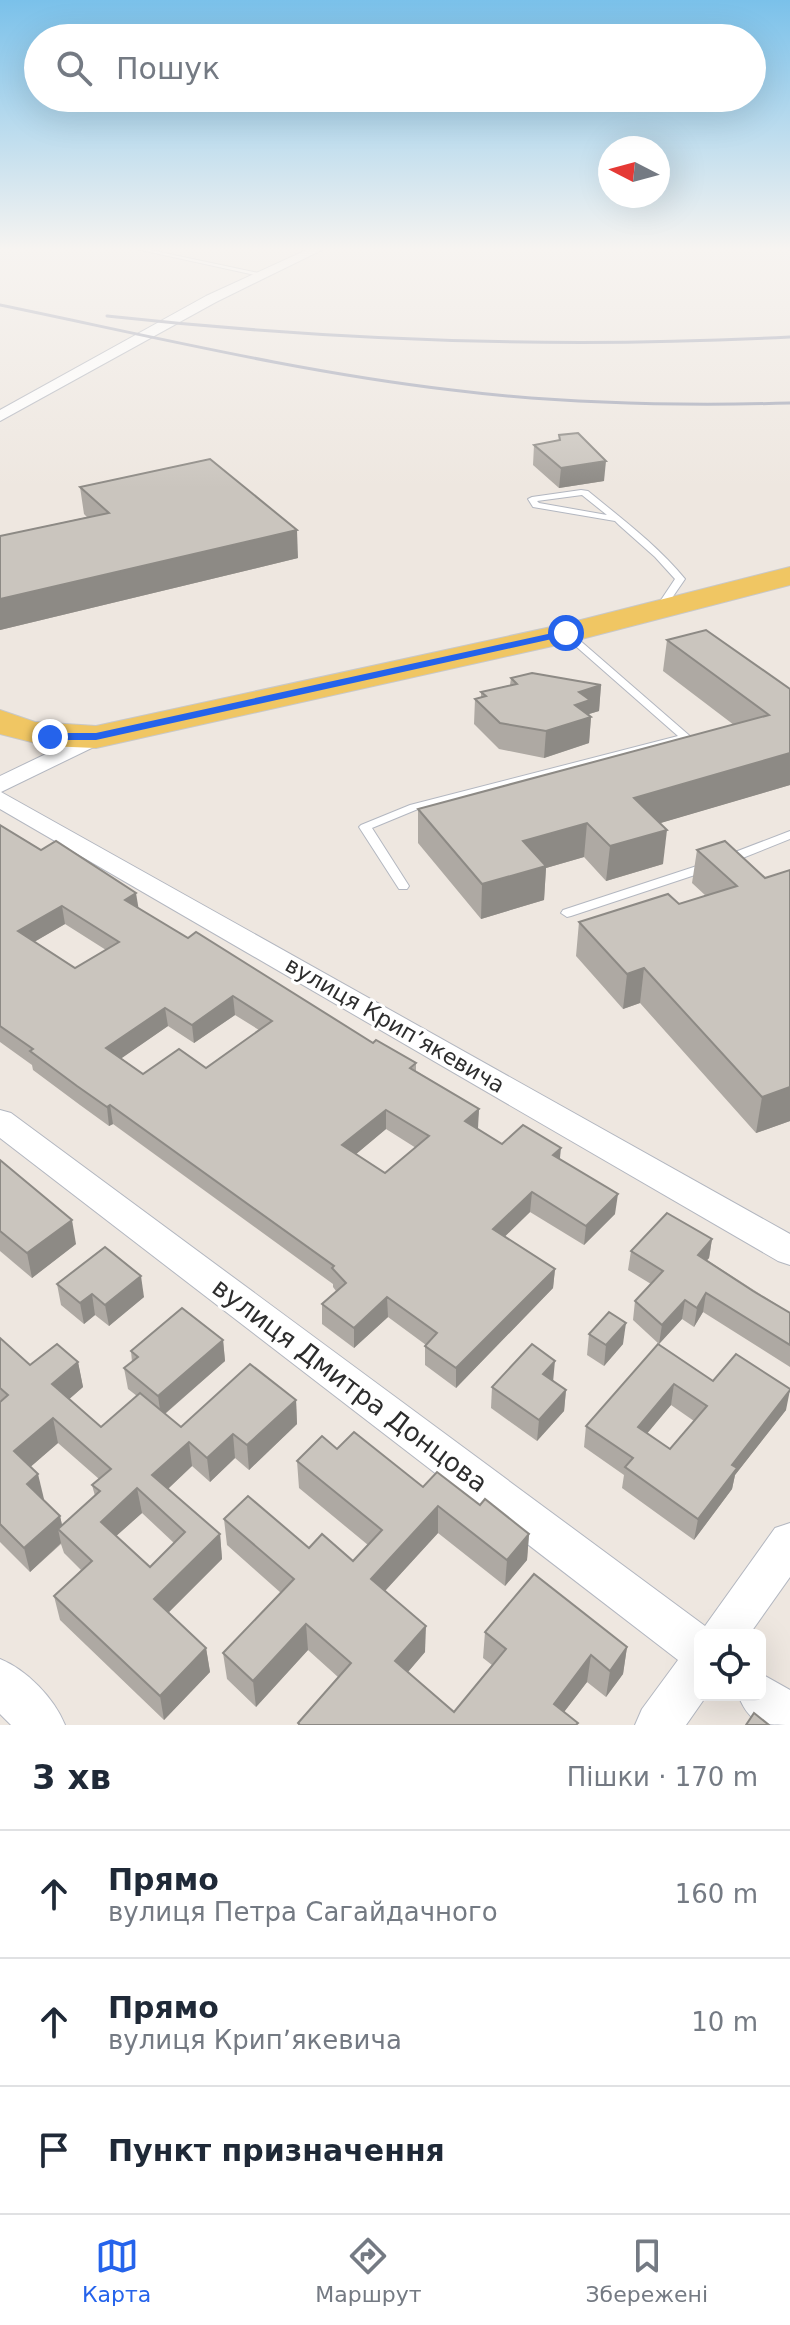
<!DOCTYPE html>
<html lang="uk">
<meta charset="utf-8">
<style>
:root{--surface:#fff;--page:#f2f2f3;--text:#1f2937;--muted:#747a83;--line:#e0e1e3;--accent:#2563eb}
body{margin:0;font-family:"DejaVu Sans",sans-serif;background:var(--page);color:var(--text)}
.controls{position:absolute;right:24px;bottom:24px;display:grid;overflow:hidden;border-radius:12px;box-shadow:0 8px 32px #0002}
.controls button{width:72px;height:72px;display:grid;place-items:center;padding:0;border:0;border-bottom:2px solid var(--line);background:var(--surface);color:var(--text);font:40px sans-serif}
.compass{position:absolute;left:598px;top:136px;width:72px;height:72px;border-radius:50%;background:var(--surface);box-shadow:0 8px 32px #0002;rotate:276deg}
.stop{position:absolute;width:24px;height:24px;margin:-18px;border:6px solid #2563eb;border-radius:50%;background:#fff}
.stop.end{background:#2563eb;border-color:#fff;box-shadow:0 2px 8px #0008}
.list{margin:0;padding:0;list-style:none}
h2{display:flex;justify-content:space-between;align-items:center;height:104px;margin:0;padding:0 32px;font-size:34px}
h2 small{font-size:26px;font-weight:400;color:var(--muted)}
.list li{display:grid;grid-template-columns:52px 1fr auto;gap:24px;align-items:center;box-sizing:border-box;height:128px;padding:0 32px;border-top:2px solid var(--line)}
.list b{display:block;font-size:30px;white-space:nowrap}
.list p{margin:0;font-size:26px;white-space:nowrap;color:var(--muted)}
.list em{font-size:26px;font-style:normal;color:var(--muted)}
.icon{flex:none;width:44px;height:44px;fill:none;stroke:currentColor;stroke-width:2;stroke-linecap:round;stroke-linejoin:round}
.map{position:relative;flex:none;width:790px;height:1725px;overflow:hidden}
.search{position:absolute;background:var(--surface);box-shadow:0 8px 32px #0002;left:24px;right:24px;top:24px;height:88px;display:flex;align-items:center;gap:20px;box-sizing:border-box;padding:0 28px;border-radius:44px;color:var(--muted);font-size:30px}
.sheet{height:488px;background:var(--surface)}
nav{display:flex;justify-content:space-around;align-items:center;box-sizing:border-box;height:112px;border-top:2px solid var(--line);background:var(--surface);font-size:22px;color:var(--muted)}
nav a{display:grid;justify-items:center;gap:4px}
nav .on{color:var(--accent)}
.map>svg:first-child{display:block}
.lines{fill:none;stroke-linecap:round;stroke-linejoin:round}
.service-casing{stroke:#b3b7c0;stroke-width:2}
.minor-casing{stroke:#b3b7c0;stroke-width:2}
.primary-casing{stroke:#c8c8c8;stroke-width:2}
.service{fill:#fff;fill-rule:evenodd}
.minor{fill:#fff;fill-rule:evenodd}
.primary{fill:#f0c663;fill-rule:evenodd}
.rail{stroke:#a2a6b7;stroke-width:3}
.wall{fill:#aea9a3;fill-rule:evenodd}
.shaded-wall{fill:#8d8a85}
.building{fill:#cac5be;stroke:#8d8a85;stroke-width:2;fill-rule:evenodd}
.route{fill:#2563eb}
.labels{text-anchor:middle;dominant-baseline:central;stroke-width:6;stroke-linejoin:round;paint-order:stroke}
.street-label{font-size:22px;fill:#2d2d2d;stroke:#fff}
.near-street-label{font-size:26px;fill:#2d2d2d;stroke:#fff}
</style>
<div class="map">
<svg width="790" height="1725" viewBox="0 0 790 1725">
<rect width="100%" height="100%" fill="#eee7e0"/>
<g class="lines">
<!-- service casing -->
<g class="service-casing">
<g id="service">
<path d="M127,247H136L263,274L260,276Z"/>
<path d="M581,490L588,491C622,519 657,545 685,579L663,611L660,612L655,609L675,579L655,557L619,525L615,521L533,507L528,499L532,497ZM582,495L607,515L539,503L537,501Z"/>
<path d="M566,630L569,631L691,737L690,739L418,809L372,828L409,886L407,889H399L359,827L361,825L410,805L678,736L563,635L561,633Z"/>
<path d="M790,831V839L730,863L726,864L720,860L722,857Z"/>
<path d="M709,862L715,866L713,869L571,916L567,917L561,913L563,910Z"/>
</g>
</g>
<!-- minor casing -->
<g class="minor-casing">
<g id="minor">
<path d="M313,247H328L216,302L0,421V410L206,296Z"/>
<path d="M96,730L104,732L108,737L104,742L1,792L790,1234V1265L778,1261L0,809V776Z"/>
<path d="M0,1110L11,1113L705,1626L775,1528L790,1523V1577L749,1635H700V1695H707L686,1725H635L642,1709L678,1660L0,1138Z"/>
<path d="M0,1659C27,1670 54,1698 65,1725H11L0,1714Z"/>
<path d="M760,1673L790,1690V1725C761,1725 750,1724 738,1695H760Z"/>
</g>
</g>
<!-- primary casing -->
<g class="primary-casing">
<path id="primary" d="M790,567V585L566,643L96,748L47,746L0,734V710L35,722L96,726L565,624Z"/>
</g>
<!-- service -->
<use href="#service" class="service"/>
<!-- minor -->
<use href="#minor" class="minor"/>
<!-- primary -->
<use href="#primary" class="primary"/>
<!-- rail -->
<g class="rail">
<path d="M0,305C150,336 299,372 452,390C564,404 677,406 790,403"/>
<path d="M107,316C335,341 561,349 790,337"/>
</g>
</g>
<!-- wall -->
<g class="wall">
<path d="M559,435L604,481L559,488L533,465L534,445L559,440Z"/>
<path d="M80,487L298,558L0,630V536L87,517L84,514Z"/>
<path d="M667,640L790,689V785L660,823L663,864L606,881L584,857L546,868L544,900L481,919L418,843V809L734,725L663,671Z"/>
<path d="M511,678L601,685L599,711L589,714L591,717L589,743L544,758L499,749L474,724L475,699L481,697V692L510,685Z"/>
<path d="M0,825L188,938L373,1043L416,1063V1071L479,1109L477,1129L502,1144L560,1159L615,1214L584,1245L530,1212L504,1237L555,1269L553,1288L456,1388L425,1365V1346L426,1345L388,1317L354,1348L322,1324V1304L336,1291L333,1287V1284L113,1124L109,1126L80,1105L33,1070L32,1065L0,1042ZM65,924L106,950L75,968L34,942ZM235,1015L259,1030L206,1068L143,1074L121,1058L168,1026L194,1043ZM386,1129L416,1148L385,1173L356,1154Z"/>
<path d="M697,850L765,878L790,1121L756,1133L640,1003L623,1009L576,956L579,922L679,904L706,896L692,883Z"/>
<path d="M0,1160L76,1244L32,1278L0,1251Z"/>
<path d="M712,1239L709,1258L707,1260L790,1313V1367L703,1312L694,1327L682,1319L659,1344L633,1320L635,1301L651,1284L628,1270L631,1251Z"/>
<path d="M57,1284L144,1297L109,1326L95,1315L84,1324L61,1305Z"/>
<path d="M589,1334L623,1344L604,1366L587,1355Z"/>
<path d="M0,1338L30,1365L78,1362L83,1387L69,1399L101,1427L137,1396L128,1389L124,1368L132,1362L131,1351L223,1340L225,1361L165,1414L181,1427L296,1400L297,1424L249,1470L235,1458L210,1482L192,1466L168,1489L220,1534L222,1559L168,1613L206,1648L210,1672L164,1720L60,1620L54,1596L81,1570L64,1553L61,1544L30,1572L0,1542ZM58,1443L99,1479L92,1485L95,1496L62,1525L60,1516L43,1500L30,1467ZM142,1513L174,1543L150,1567L116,1536Z"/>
<path d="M658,1344L713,1381L786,1410L735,1475L732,1489L694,1540L622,1488L624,1475L584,1447L586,1426ZM671,1405L694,1421L670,1449L647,1433Z"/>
<path d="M553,1382L566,1390L564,1411L537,1441L491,1408L492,1387Z"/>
<path d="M337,1449L423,1487L480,1505L529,1534L527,1560L505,1586L438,1533L385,1591L425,1652L408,1672L454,1712L492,1665L483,1658L485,1632L627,1647L623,1674L606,1697L587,1682L564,1712L577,1725H298V1723L338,1677L308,1650L256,1707L227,1679L223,1653L281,1593L227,1545L224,1519L309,1548L353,1561L368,1545L299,1488L297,1461Z"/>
</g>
<!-- shaded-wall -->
<g class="shaded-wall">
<path d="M606,461L604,481L559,488L561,468Z"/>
<path d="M297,530L298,558L0,630V599Z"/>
<path d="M601,685L599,711L589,714L588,718L591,717L589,743L544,758L546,731L575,705L579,692Z"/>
<path d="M790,753V785L630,832L634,798Z"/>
<path d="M587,823L584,857L546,868L544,900L481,919L482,884L523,841Z"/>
<path d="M667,830L663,864L606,881L610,846Z"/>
<path d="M136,893L139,911L125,900Z"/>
<path d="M62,906L65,924L22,949L18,931Z"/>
<path d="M644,968L640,1003L623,1009L627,974Z"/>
<path d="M233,996L235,1015L194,1043L192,1025Z"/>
<path d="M165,1008L168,1026L109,1067L106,1048Z"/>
<path d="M790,1087V1121L756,1133L762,1097Z"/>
<path d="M110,1105L113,1124L109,1126L107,1107Z"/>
<path d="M479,1109L478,1128L464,1140L465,1121Z"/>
<path d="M386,1110V1129L343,1165L342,1145Z"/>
<path d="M561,1148L559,1167L553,1155Z"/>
<path d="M532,1192L530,1212L492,1249L493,1229Z"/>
<path d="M618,1194L615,1214L584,1245L586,1226Z"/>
<path d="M72,1220L76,1244L32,1278L27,1253Z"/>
<path d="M712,1239L709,1258L694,1274L698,1255Z"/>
<path d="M555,1269L553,1288L456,1388V1368Z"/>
<path d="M141,1276L144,1297L109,1326L105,1305Z"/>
<path d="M706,1293L703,1312L694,1327L697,1308Z"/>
<path d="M92,1294L95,1315L84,1324L80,1303Z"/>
<path d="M387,1297L388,1317L354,1348V1328Z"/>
<path d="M685,1300L682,1319L659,1344L662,1325Z"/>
<path d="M626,1323L623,1344L604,1366L606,1345Z"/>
<path d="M223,1340L225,1361L161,1417L158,1396Z"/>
<path d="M555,1361L553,1382L543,1374Z"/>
<path d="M78,1362L83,1387L58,1409L52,1384Z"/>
<path d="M674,1384L671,1405L635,1448L638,1427Z"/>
<path d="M566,1390L564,1411L537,1441L539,1420Z"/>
<path d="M790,1390L786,1410L735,1475L732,1489L694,1540L698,1519L732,1465Z"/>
<path d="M296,1400L297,1424L249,1470L247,1445Z"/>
<path d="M53,1418L58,1443L20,1476L14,1451Z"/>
<path d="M233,1434L235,1458L210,1482L207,1458Z"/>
<path d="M189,1442L192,1466L156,1500L152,1475Z"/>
<path d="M38,1474L44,1499L33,1509L27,1484Z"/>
<path d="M137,1488L142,1513L105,1546L101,1522Z"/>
<path d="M438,1506V1533L372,1605L371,1579Z"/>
<path d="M60,1516L64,1534L58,1529L61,1543L30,1572L24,1548Z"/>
<path d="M220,1534L222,1559L158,1623L154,1599Z"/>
<path d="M529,1534L527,1560L505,1586L507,1560Z"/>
<path d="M306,1624L308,1650L256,1707L253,1681Z"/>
<path d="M426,1626L425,1652L395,1687V1661Z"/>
<path d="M627,1647L623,1674L606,1697L610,1671Z"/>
<path d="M206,1648L210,1672L164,1720L160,1696Z"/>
<path d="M591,1655L587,1682L554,1725V1704Z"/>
</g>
<!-- building -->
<g class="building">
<path d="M578,433L606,461L561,468L534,445L560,440L559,435Z"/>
<path d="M210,459L297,530L0,599V536L109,513L80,487Z"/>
<path d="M706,630L790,689V753L634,798L667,830L610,846L587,823L523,841L546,866L482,884L418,809L769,715L667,640Z"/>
<path d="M532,673L601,685L579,692L590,700L575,705L591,717L546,731L500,723L475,699L486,696L481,692L517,684L511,678Z"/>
<path d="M0,825L41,850L56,841L136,893L125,900L188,938L196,932L373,1043L376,1040L416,1063L410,1068L479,1109L465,1121L502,1144L523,1125L561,1148L553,1155L618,1194L586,1226L532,1192L493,1229L555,1269L456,1368L425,1346L437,1333L387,1297L354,1328L322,1304L346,1283L332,1268L334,1266L110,1105L107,1107L77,1086L30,1051L33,1049L0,1026ZM62,906L119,942L75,968L18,931ZM233,996L272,1021L206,1068L179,1049L143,1074L106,1048L165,1008L192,1025ZM386,1110L429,1136L385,1173L342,1145Z"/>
<path d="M725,841L765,878L790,870V1087L762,1097L644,968L627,974L579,922L668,894L679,904L737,886L697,850Z"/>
<path d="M0,1160L72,1220L27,1253L0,1231Z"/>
<path d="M667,1213L712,1239L698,1255L753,1291L790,1313V1345L706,1293L697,1308L685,1300L662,1325L635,1301L663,1271L631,1251Z"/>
<path d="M105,1247L141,1276L105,1305L92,1294L80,1303L57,1284Z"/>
<path d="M182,1308L223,1340L158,1396L124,1368L138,1357L131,1351Z"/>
<path d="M609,1312L626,1323L606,1345L589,1334Z"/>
<path d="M0,1338L30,1365L57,1344L78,1362L52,1384L101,1427L140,1393L181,1427L250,1364L296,1400L247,1445L233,1434L207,1458L189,1442L152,1475L220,1534L154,1599L206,1648L160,1696L54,1596L92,1561L58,1529L100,1491L92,1485L111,1469L53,1418L14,1451L38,1474L27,1484L60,1516L24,1548L0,1524V1402L8,1395L0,1388ZM137,1488L185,1532L150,1567L101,1522Z"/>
<path d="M532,1344L555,1361L543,1374L566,1390L539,1420L492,1387Z"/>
<path d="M658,1344L713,1381L736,1354L790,1389V1390L732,1465L737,1468L698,1519L625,1467L633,1458L586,1426ZM674,1384L707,1406L670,1449L638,1427Z"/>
<path d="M354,1432L423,1487L437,1472L480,1505L485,1499L529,1534L507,1560L438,1506L371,1579L426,1626L395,1661L454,1712L506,1649L485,1632L534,1574L627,1647L610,1671L591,1655L554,1704L578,1723L576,1725H300L298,1723L351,1663L306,1624L253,1681L223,1653L294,1579L224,1519L248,1496L309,1548L322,1534L353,1561L382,1530L297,1461L322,1436L337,1449Z"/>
<path d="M754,1713L769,1725H746Z"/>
</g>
<!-- sky -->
<linearGradient id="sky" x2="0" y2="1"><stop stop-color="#7ac1ea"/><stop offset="0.51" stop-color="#f7f4f1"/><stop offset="1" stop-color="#f7f4f1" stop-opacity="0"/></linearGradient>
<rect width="790" height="488" fill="url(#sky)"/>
<!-- route -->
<path class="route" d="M566,630L570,631V635L96,740H50L44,737L50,733H96Z"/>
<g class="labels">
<!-- street labels -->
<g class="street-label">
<text transform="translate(395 1025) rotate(30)">вулиця Крипʼякевича</text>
</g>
<!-- near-street labels -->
<g class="near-street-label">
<text transform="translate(350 1385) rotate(37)">вулиця Дмитра Донцова</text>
</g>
</g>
</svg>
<div class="controls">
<button><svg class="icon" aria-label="locate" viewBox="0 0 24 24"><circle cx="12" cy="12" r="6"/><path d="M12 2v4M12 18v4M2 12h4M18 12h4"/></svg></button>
</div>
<svg class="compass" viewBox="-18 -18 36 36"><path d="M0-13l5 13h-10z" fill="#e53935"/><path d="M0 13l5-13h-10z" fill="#747a83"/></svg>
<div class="stop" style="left:566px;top:633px"></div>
<div class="stop end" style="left:50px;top:737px"></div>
<div class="search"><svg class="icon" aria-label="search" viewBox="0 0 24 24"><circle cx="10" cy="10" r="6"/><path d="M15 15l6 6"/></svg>Пошук</div>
</div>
<section class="sheet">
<h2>3 хв<small>Пішки · 170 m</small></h2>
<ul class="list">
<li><svg class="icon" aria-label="ahead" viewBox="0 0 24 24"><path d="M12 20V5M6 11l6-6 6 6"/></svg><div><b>Прямо</b><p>вулиця Петра Сагайдачного</p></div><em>160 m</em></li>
<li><svg class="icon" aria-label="ahead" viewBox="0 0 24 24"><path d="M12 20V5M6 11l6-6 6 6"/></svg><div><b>Прямо</b><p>вулиця Крипʼякевича</p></div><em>10 m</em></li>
<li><svg class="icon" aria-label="arrive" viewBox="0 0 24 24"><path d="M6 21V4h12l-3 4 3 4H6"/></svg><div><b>Пункт призначення</b></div></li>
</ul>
</section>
<nav>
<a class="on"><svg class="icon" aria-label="map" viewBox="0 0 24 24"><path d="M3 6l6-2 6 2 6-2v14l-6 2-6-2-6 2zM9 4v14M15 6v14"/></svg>Карта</a>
<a><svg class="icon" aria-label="directions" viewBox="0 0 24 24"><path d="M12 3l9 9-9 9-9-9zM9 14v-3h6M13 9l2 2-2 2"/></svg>Маршрут</a>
<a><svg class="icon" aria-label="saved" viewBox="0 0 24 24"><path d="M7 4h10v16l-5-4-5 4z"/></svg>Збережені</a>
</nav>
